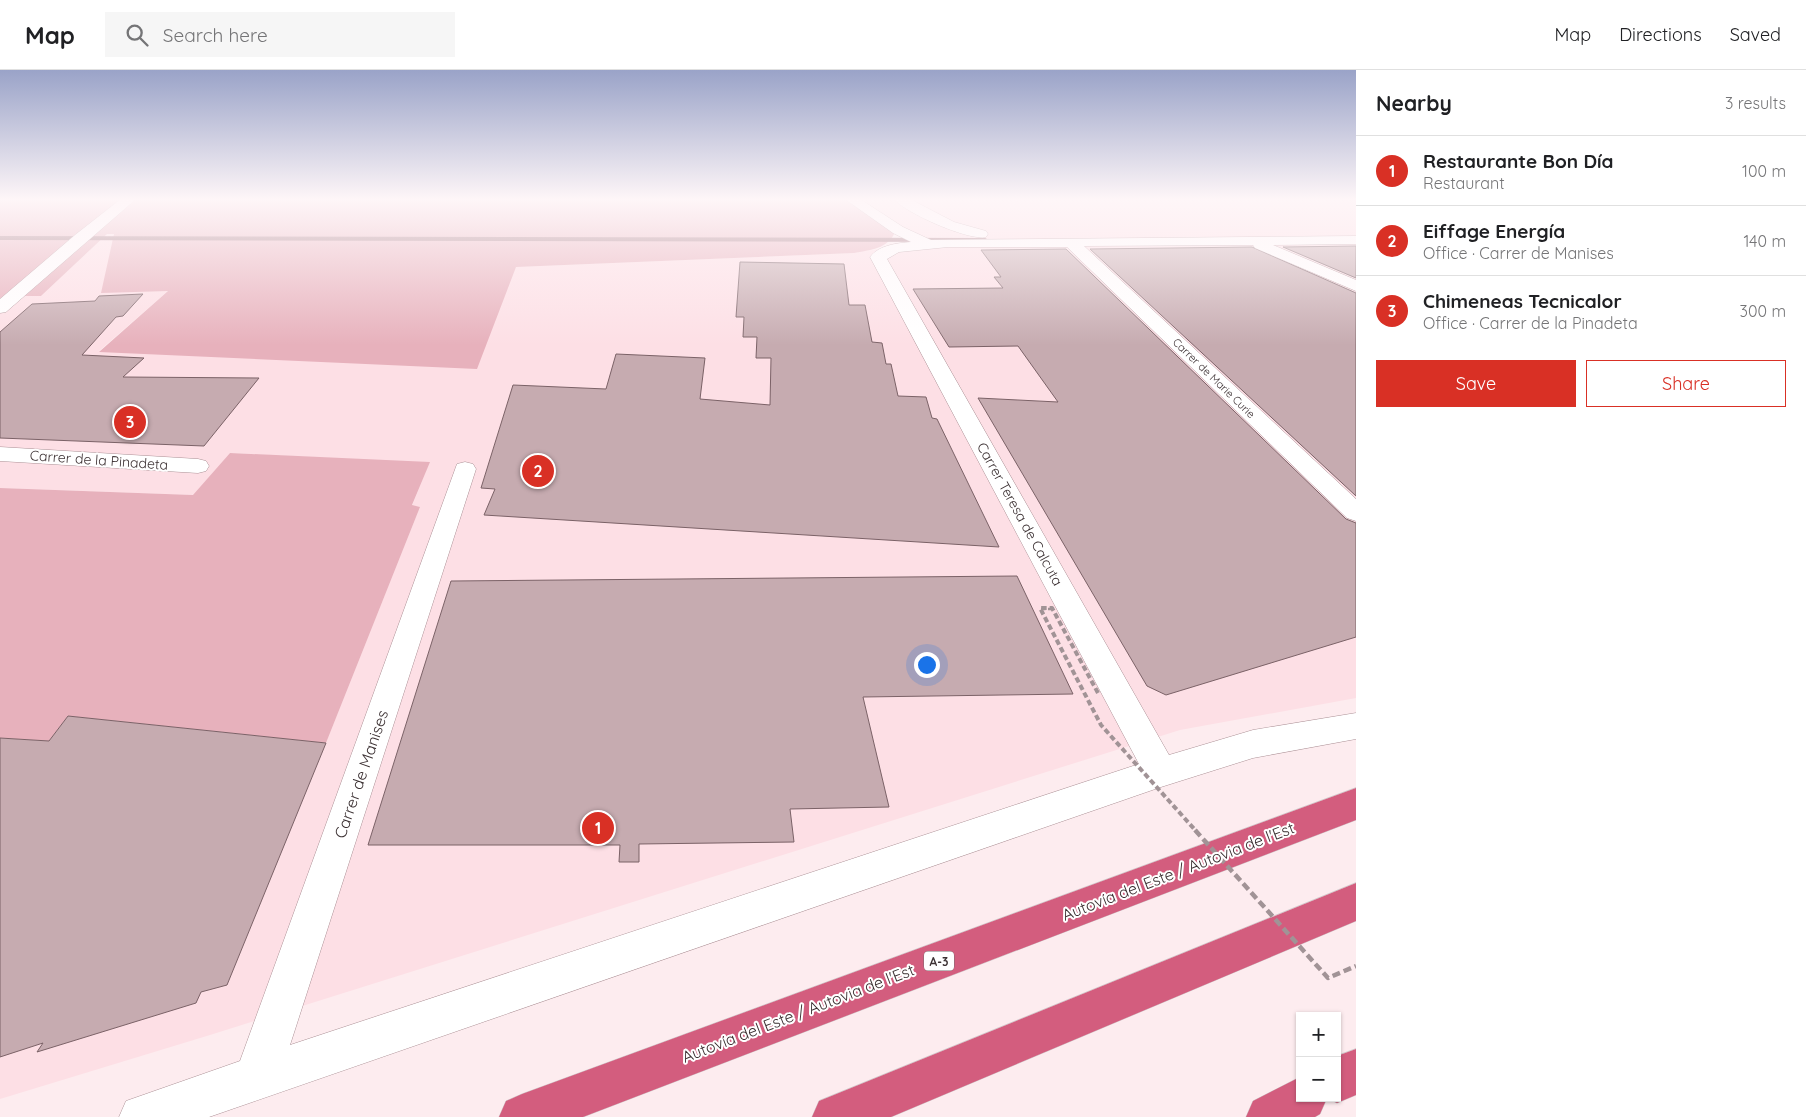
<!DOCTYPE html>
<meta charset="utf-8">
<style>
:root{--surface:#fff;--page:#f6f6f6;--text:#202124;--muted:#757577;--line:#e0e0e0;--accent:#d93025}
body{margin:0;font-family:Quicksand,sans-serif;background:var(--page);color:var(--text)}
.controls{position:absolute;right:15px;bottom:15px;display:grid;overflow:hidden;border-radius:0px;box-shadow:0 1px 4px #0004}
.controls button{width:45px;height:45px;display:grid;place-items:center;padding:0;border:0;border-bottom:1px solid var(--line);background:var(--surface);color:var(--text);font:25px sans-serif}
.you{position:absolute;left:926px;top:594px;width:18px;height:18px;margin:-12px;border:4px solid #fff;border-radius:50%;background:#1a73e8;box-shadow:0 0 0 8px #1a73e833}
.badge{display:grid;place-items:center;width:32px;height:32px;border-radius:50%;background:var(--accent);color:#fff;font-size:16px;font-weight:700}
.pin{position:absolute;translate:-50% -50%;border:2px solid #fff;box-shadow:0 1px 5px #0006}
.list{margin:0;padding:0;list-style:none}
h2{display:flex;justify-content:space-between;align-items:center;height:65px;margin:0;padding:0 20px;font-size:21px}
h2 small{font-size:16px;font-weight:400;color:var(--muted)}
.list li{display:grid;grid-template-columns:32px 1fr auto;gap:15px;align-items:center;box-sizing:border-box;height:70px;padding:0 20px;border-top:1px solid var(--line)}
.list b{display:block;font-size:19px;white-space:nowrap}
.list p{margin:0;font-size:16px;white-space:nowrap;color:var(--muted)}
.list em{font-size:16px;font-style:normal;color:var(--muted)}
.actions{display:flex;gap:10px;padding:15px 20px}
.actions a{flex:1;padding:11px 0;border:1px solid var(--accent);border-radius:0px;text-align:center;font-size:18px;color:var(--accent)}
.actions .main{background:var(--accent);color:#fff}
.icon{flex:none;width:28px;height:28px;fill:none;stroke:currentColor;stroke-width:2;stroke-linecap:round;stroke-linejoin:round}
.map{position:relative;flex:none;width:1356px;height:1047px;overflow:hidden}
header{display:flex;align-items:center;gap:30px;box-sizing:border-box;height:70px;padding:0 25px;background:var(--surface);border-bottom:1px solid var(--line)}
header strong{font-size:24px}
nav{display:flex;gap:28px;margin-inline-start:auto;font-size:18px}
.search{width:350px;height:45px;background:var(--page);display:flex;align-items:center;gap:12px;box-sizing:border-box;padding:0 18px;border-radius:0px;color:var(--muted);font-size:19px}
main{display:flex}
aside{flex:1;background:var(--surface)}
.map>svg:first-child{display:block}
.built{fill:#fddfe5}
.green{fill:#e7b1bc}
.lines{fill:none;stroke-linecap:round;stroke-linejoin:round}
.stream{stroke:#9c6f79;stroke-width:4}
.building{fill:#c6abb0;stroke:#7b6267}
.minor-casing{stroke:#ac9196;stroke-width:1}
.highway-casing{stroke:#d0cdce;stroke-width:1}
.minor{fill:#fff;fill-rule:evenodd}
.highway{fill:#d35d7e;fill-rule:evenodd}
.path-bridge-far2{stroke:#a19396;stroke-width:2.5;stroke-dasharray:4.5 2.5;stroke-linecap:butt}
.path-bridge-far1{stroke:#a19396;stroke-width:4;stroke-dasharray:5.5 3;stroke-linecap:butt}
.path-bridge{stroke:#a19396;stroke-width:4.5;stroke-dasharray:8 4;stroke-linecap:butt}
.labels{text-anchor:middle;dominant-baseline:central;stroke-width:4;stroke-linejoin:round;paint-order:stroke}
.far-street-label{font-size:11px;fill:#3b3032;stroke:#fff}
.shield{fill:#fff;stroke:#766e70;stroke-width:1}
.shield-label{font-size:12px;font-weight:bold;fill:#3b3032}
.street-label{font-size:14px;fill:#3b3032;stroke:#fff}
.near-street-label{font-size:16px;fill:#3b3032;stroke:#fff}
</style>
<header>
<strong>Map</strong>
<div class="search"><svg class="icon" aria-label="search" viewBox="0 0 24 24"><circle cx="10" cy="10" r="6"/><path d="M15 15l6 6"/></svg>Search here</div>
<nav><a>Map</a><a>Directions</a><a>Saved</a></nav>
</header>
<main>
<div class="map">
<svg width="1356" height="1047" viewBox="0 0 1356 1047">
<rect width="100%" height="100%" fill="#fdecef"/>
<!-- built -->
<path class="built" d="M858,129H1356V628L1180,660L210,965L0,1029V668L68,646L326,673L420,437L412,436L429,393L230,383L194,425L0,418V230L15,220L41,226L107,164H115L169,220L99,281L516,197L854,183L939,169H955L926,168L908,162Z"/>
<!-- green -->
<g class="green">
<path d="M0,129H121L15,220L0,230Z"/>
<path d="M136,129H847L895,162C888,179 870,180 854,183L516,197L477,299L99,282L168,221L101,223L114,164H107L41,226H21Z"/>
<path d="M230,383L430,392L412,435L420,437L326,673L68,646L49,671L0,668V418L193,425Z"/>
</g>
<g class="lines">
<!-- stream -->
<path class="stream" d="M0,168L985,170"/>
</g>
<!-- building -->
<g class="building">
<path d="M1356,176V208L1283,177Z"/>
<path d="M1252,177L1356,223V426L1090,179Z"/>
<path d="M1066,179L1346,449L1356,453V567L1166,625L1147,616L978,328L1058,332L1018,276L949,277L913,219L1003,218L994,207H1001L981,180Z"/>
<path d="M740,192L844,194L849,235H865L872,272L882,273L886,294H891L898,326L926,327L932,348L937,349L999,477L484,445L495,419L481,418L513,315L606,319L616,284L705,288L700,329L770,335L771,288H756L757,267H743L744,247H736Z"/>
<path d="M143,224L123,246L116,247L82,285L144,288L123,307L259,308L204,376L0,368V262L32,234L95,231L99,226Z"/>
<path d="M1017,506L1073,624L863,627L889,737L790,739L794,772L639,774V792H619L620,775H368L451,511Z"/>
<path d="M68,646L326,673L227,915L201,922L196,933L37,982L43,973L0,987V668L49,671Z"/>
</g>
<g class="lines">
<!-- minor casing -->
<g class="minor-casing">
<g id="minor">
<path d="M121,129H136L6,242L0,243V229L75,165Z"/>
<path d="M845,129H860L903,157L931,170L1356,166V174L1273,175L1356,210V221L1255,178L1253,175L1084,176L1356,429V451L1347,448L1067,177H948L899,182L887,189L1169,685L1253,660L1356,643V669L1253,688L1161,717L209,1047H119L126,1031L240,991L457,394L465,392L473,394L476,399L290,975L1139,694L870,187C879,175 898,173 911,172L893,163Z"/>
<path d="M894,129H910L954,152L986,161L988,164L986,167C969,171 905,143 894,129Z"/>
<path d="M0,377L198,389L206,391L209,396L206,401L198,403L0,391Z"/>
</g>
</g>
<!-- highway casing -->
<g class="highway-casing">
<g id="highway">
<path d="M1356,718V750L583,1047H499L506,1031L522,1024Z"/>
<path d="M1356,813V851L891,1047H812L819,1031Z"/>
<path d="M1356,979V1025L1337,1033L1327,1028L1320,1044L1315,1047H1246L1253,1031L1300,1007V1028H1337V986Z"/>
</g>
</g>
<!-- minor -->
<use href="#minor" class="minor"/>
<!-- highway -->
<use href="#highway" class="highway"/>
<!-- path-bridge-far2 -->
<path class="path-bridge-far2" d="M1041,539H1053"/>
<!-- path-bridge-far1 -->
<path class="path-bridge-far1" d="M1098,623L1052,538H1040L1101,655L1196,761"/>
<!-- path-bridge -->
<path class="path-bridge" d="M1195,760L1328,908L1356,896"/>
</g>
<!-- sky -->
<linearGradient id="sky" x2="0" y2="1"><stop stop-color="#9aa3c8"/><stop offset="0.47" stop-color="#fef6f8"/><stop offset="1" stop-color="#fef6f8" stop-opacity="0"/></linearGradient>
<rect width="1356" height="275" fill="url(#sky)"/>
<g class="labels">
<!-- far-street labels -->
<g class="far-street-label">
<text transform="translate(1214 308) rotate(44)">Carrer de Marie Curie</text>
</g>
<!-- shield labels -->
<rect class="shield" x="924" y="881.5" width="30" height="19" rx="4"/>
<g class="shield-label">
<text x="939" y="891">A-3</text>
</g>
<!-- street labels -->
<g class="street-label">
<text transform="translate(99 390) rotate(4)">Carrer de la Pinadeta</text>
<text transform="translate(1020 444) rotate(61)">Carrer Teresa de Calcuta</text>
</g>
<!-- near-street labels -->
<g class="near-street-label">
<text transform="translate(361 704) rotate(-71)">Carrer de Manises</text>
<text transform="translate(1178 801) rotate(-21)">Autovía del Este / Autovia de l'Est</text>
<text transform="translate(798 943) rotate(-21)">Autovía del Este / Autovia de l'Est</text>
</g>
</g>
</svg>
<div class="controls">
<button>+</button>
<button>−</button>
</div>
<div class="you"></div>
<div class="pin badge" style="left:598px;top:758px">1</div>
<div class="pin badge" style="left:538px;top:401px">2</div>
<div class="pin badge" style="left:130px;top:352px">3</div>
</div>
<aside>
<h2>Nearby<small>3 results</small></h2>
<ul class="list">
<li><span class="badge">1</span><div><b>Restaurante Bon Día</b><p>Restaurant</p></div><em>100 m</em></li>
<li><span class="badge">2</span><div><b>Eiffage Energía</b><p>Office · Carrer de Manises</p></div><em>140 m</em></li>
<li><span class="badge">3</span><div><b>Chimeneas Tecnicalor</b><p>Office · Carrer de la Pinadeta</p></div><em>300 m</em></li>
</ul>
<div class="actions"><a class="main">Save</a><a>Share</a></div>
</aside>
</main>
